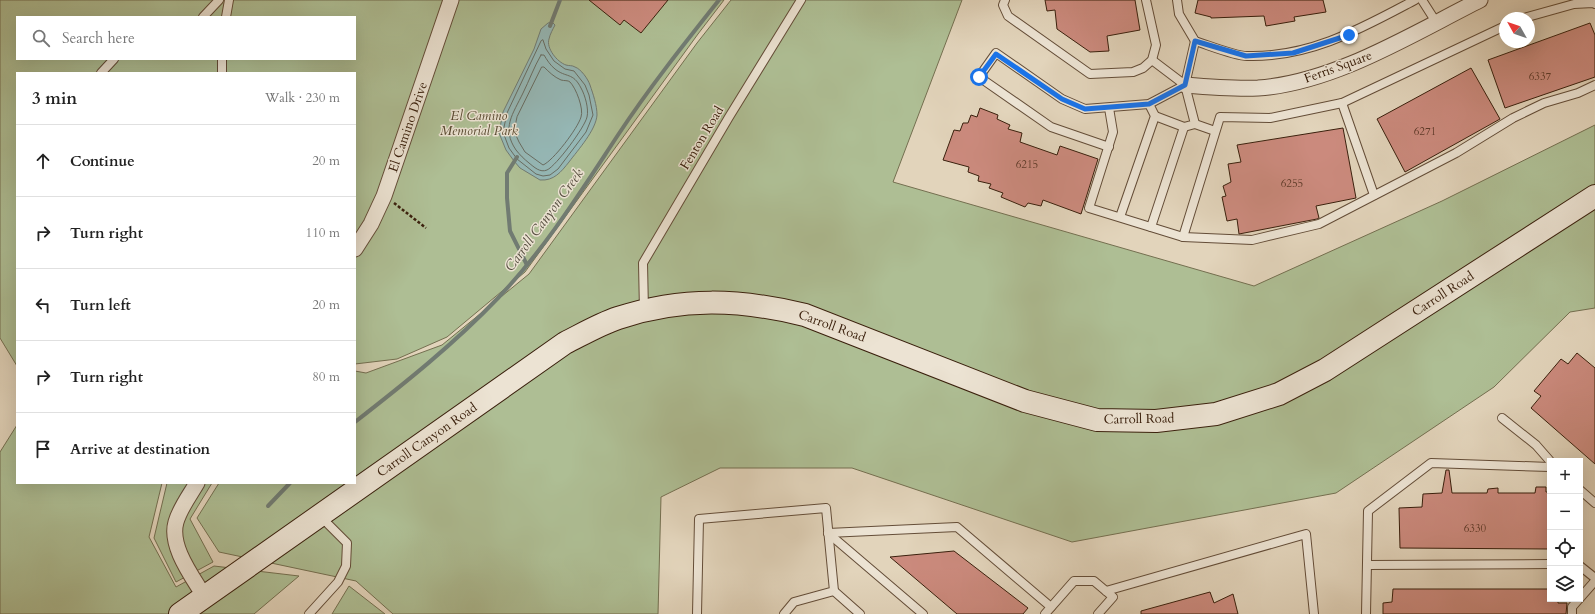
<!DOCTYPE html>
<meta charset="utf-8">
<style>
:root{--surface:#fff;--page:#f6f6f6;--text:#222;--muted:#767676;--line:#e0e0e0}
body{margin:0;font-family:Cardo,serif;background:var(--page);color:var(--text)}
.controls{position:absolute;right:12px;bottom:12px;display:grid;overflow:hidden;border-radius:0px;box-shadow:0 4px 16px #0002}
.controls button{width:36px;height:36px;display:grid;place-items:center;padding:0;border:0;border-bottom:1px solid var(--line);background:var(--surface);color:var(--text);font:20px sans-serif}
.compass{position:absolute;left:1499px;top:12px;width:36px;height:36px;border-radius:50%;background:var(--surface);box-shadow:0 4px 16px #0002;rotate:310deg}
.stop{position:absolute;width:12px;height:12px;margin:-9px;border:3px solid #1a73e8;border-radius:50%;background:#fff}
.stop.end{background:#1a73e8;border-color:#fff;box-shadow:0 1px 4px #0008}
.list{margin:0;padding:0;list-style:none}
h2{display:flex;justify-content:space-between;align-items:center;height:52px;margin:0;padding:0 16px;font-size:17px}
h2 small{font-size:13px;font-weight:400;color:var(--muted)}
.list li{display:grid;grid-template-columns:26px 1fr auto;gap:12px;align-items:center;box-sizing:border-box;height:72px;padding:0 16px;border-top:1px solid var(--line)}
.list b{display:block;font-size:15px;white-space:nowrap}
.list em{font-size:13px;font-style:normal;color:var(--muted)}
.icon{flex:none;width:22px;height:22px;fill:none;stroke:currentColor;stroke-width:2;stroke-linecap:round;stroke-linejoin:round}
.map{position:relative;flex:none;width:1595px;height:614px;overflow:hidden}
.search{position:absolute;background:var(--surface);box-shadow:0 4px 16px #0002;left:16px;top:16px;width:340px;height:44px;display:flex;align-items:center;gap:10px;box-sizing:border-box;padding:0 14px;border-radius:0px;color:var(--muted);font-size:15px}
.panel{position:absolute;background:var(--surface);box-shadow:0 4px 16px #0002;left:16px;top:72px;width:340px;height:412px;border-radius:0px}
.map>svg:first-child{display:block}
.green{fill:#aebe94;stroke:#746f50;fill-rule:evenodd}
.water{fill:#95b7b5;stroke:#717b72}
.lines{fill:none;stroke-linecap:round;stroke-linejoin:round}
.shore{stroke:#686c61;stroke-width:1}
.stream{stroke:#717b72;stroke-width:4}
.building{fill:#cb8a7d;stroke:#3a200d}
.service-casing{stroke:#644d38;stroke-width:10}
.minor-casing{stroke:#644d38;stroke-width:17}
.secondary-casing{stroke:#3a200d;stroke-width:24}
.path{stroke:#3a200d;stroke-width:2.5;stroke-dasharray:3 2;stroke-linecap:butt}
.service{stroke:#ece3d3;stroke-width:8}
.minor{stroke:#ece3d3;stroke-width:15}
.secondary{stroke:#ece3d3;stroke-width:22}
.route{stroke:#1a73e8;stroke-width:5}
.labels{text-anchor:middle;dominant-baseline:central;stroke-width:3;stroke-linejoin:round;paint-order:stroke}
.number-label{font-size:11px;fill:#5e3a29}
.street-label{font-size:13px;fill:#3a200d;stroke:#ece3d3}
.park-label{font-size:13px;font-style:italic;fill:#57482f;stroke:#ece3d3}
.water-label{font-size:14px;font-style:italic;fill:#554d3f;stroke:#ece3d3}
</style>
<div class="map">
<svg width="1595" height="614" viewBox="0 0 1595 614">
<rect width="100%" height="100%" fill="#e2d4bb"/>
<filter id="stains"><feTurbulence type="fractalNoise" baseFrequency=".005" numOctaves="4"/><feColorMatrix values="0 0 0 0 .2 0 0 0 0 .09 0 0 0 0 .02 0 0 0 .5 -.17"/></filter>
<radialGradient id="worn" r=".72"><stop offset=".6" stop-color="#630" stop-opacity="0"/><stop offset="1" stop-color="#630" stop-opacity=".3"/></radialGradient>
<!-- green -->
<g class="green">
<path d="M0,0H724L698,34L525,272L447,337L397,359L355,364V73H17V366L0,338ZM17,17H355V59H17Z"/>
<path d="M731,0H962L893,182L1254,286L1442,201L1595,125V308L1570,312L1494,387L1336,493L1072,542L852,468H720L661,497L658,614H393L356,581L219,552L197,518L219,483H355V371L366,373L442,345L529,274L697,43Z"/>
<path d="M17,425V483H162L149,537L176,587L214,566L299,576L254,614H0V452Z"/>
<path d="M167,483H212L190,519L213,562L176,582L154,538Z"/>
<path d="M349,586L385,614H332Z"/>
</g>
<!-- water -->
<path class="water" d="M552,22L555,25C553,29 550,34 549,39C546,48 557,62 566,65C569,66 572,65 575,67C581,69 588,79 590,85C593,94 597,105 597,115C596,130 578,150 569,162C561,172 554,181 540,180L520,168L514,161L506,150L499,133L503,112L534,49L541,29L548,23Z"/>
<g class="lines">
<!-- shore -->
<g class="shore">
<path d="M543,40L546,49L554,61L565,69L574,71L585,85L589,95L593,115L586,132L558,169L550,175L543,176L536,174L517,159L509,148L503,132L507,113L541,41Z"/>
<path d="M541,55H544C547,60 550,65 555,69C566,78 573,72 581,88C585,95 589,109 587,117C585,127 556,166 547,170C540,173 534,167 529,163C524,159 520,155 516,150C501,128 513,114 523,93C529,81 534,67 541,55Z"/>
<path d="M542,67H544C549,72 554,77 561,80C564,81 568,80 570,82C576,88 584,109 581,117C578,128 553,161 543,165L525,152L519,142L514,131L517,117Z"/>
</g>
<!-- stream -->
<g class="stream">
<path d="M550,26L560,0"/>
<path d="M517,157L507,173V198L510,231L527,265"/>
<path d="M355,422C405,383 454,344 498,298C545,249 581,191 618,135C649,88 684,44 719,0"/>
<path d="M268,506L290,483"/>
</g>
</g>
<!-- building -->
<g class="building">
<path d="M589,0H668L641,33L624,20L620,25Z"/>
<path d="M1045,0H1135L1140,30L1107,36L1109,51L1090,52L1057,29L1055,10L1047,11Z"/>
<path d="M1198,0H1323L1326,12L1294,17L1295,21L1266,26L1264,16L1211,18V17L1195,13Z"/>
<path d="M1590,23L1595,35V77L1505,108L1488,60Z"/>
<path d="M1471,68L1500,119L1405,172L1377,119Z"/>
<path d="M980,108L998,115L997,119L1010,125L1008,129L1022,133L1020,142L1057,155L1060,146L1098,159L1081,214L1043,200L1041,206L1028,203L1025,207L1001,197L1003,193L989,188L991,184L978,181L979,176L968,172L969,167L943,160L954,130L960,131L963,123H968L971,115L977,117Z"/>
<path d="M1343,128L1356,198L1316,206L1319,218L1317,219L1239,234L1237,219L1227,221L1222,197L1226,196L1223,186L1231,182L1228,164L1241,162L1237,145Z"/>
<path d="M1577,353L1595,368V464L1531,408L1541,396L1534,391L1561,359L1568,364Z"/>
<path d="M1446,470H1449L1452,493H1487L1488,489L1498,488V493H1535L1536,487H1546V492H1550V549L1400,548L1399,508L1422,507L1423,494L1442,493Z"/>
<path d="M954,551L1028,608L1023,614H957L890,557Z"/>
<path d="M1393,589H1550V599H1558V603H1567L1566,614H1383V603L1392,602Z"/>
<path d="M1210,592L1214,603L1233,594L1238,614H1141V611Z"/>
</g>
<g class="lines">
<!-- service casing -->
<g class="service-casing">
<g id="service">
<path d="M1005,0L1003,5L1008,16L1090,74L1133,72L1143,68L1152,60L1156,45L1146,0"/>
<path d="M1177,0L1179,14L1195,41C1208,45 1235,56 1247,56C1310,58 1362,28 1415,0"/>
<path d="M1422,0L1436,22"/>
<path d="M203,17L219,0"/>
<path d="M226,17L229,0"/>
<path d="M1524,18L1574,4L1593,3L1595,4"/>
<path d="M1152,60L1185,85"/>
<path d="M101,73L114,59"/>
<path d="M222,73V59"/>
<path d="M1342,103L1374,195"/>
<path d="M1109,108L1113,132L1089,208L1183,237L1252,240L1319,224L1456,153L1513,118L1544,103L1578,93L1595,85"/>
<path d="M1195,124L1215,131"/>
<path d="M1184,127L1195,124L1185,85L1195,41"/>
<path d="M1109,147L1051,127L979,77L996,53L1062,99L1085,109L1149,104L1185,85"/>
<path d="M1120,217L1155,116L1149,104"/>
<path d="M1151,227L1184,127L1155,116"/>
<path d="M1183,237L1220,117L1270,118L1342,103L1505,26"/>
<path d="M644,311L643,263L729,117L801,0"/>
<path d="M1502,418L1536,445L1550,461"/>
<path d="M1580,490L1595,503"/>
<path d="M828,533L957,527L1051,607"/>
<path d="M828,533L923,614"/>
<path d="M1367,565L1550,564"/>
<path d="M1580,566L1595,578"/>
<path d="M834,591L860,614"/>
<path d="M1106,591L1306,534L1314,614"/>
<path d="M1580,598L1595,581"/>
<path d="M309,614L338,582L346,566L347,543L321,517"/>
<path d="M697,614L699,519L826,508L834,591L794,602L784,614"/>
<path d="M1045,614L1074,581H1094L1113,597L1098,614"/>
<path d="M1366,614L1368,511L1431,463L1550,467"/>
<path d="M1572,614V607L1579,599"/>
</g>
</g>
<!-- minor casing -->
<g class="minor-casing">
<g id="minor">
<path d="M1185,85C1209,87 1234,89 1258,88C1334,83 1412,34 1480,0"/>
<path d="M355,249L371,224L384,196L451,0"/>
<path d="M197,483C190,495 180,508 176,522C169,546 192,576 204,596"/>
</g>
</g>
<!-- secondary casing -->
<g class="secondary-casing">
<path id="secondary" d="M180,614L565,343C583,334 600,324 618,318C682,297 740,299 805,315L1025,401L1097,420L1156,421L1216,414L1279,394L1325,370L1595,196"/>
</g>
<!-- path -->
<path class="path" d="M394,203L426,228"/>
<!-- service -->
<use href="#service" class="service"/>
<!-- minor -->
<use href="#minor" class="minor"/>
<!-- secondary -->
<use href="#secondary" class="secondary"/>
</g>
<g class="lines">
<!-- route -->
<path class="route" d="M979,77L996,54L1062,99L1085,109L1149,104L1185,85L1195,41L1246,56L1293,53L1349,35"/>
</g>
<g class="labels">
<!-- number labels -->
<g class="number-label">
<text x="1540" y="76">6337</text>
<text x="1425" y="131">6271</text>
<text x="1027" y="164">6215</text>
<text x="1292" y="183">6255</text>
<text x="1475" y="528">6330</text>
</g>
<!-- street labels -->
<g class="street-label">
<text transform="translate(1338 67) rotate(-20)">Ferris Square</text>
<text transform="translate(408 127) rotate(-71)">El Camino Drive</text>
<text transform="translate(702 138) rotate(-59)">Fenton Road</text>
<text transform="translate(1443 294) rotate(-33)">Carroll Road</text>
<text transform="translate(832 326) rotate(20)">Carroll Road</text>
<text transform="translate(1139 419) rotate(-1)">Carroll Road</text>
<text transform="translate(427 440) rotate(-35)">Carroll Canyon Road</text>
</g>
<!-- park labels -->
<g class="park-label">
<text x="479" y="116">El Camino<tspan x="479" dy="15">Memorial Park</tspan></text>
</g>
<!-- water labels -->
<g class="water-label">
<text transform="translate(544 220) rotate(-54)">Carroll Canyon Creek</text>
</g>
</g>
<rect width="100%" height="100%" filter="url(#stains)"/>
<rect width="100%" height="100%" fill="url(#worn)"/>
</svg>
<div class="controls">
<button>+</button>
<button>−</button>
<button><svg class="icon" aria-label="locate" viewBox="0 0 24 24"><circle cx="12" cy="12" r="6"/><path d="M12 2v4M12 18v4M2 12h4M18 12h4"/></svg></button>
<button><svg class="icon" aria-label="layers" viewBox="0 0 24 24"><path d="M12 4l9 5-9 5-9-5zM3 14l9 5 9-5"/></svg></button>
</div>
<svg class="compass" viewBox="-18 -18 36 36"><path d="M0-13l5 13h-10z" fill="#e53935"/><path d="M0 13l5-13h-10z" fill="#767676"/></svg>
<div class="stop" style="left:979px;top:77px"></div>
<div class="stop end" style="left:1349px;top:35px"></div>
<div class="search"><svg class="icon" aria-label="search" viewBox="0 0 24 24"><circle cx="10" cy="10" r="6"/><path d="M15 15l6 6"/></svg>Search here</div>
<section class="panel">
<h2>3 min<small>Walk · 230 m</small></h2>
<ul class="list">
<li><svg class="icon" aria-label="ahead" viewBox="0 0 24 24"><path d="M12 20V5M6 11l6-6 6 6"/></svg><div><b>Continue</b></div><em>20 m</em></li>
<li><svg class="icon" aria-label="right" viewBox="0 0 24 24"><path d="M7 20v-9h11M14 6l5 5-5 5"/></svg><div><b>Turn right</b></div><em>110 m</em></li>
<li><svg class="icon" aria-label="left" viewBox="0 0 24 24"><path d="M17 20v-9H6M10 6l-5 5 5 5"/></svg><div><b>Turn left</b></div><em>20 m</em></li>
<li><svg class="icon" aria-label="right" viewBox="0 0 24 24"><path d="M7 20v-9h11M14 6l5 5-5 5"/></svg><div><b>Turn right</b></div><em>80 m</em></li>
<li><svg class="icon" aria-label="arrive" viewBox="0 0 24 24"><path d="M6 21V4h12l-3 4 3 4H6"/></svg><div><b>Arrive at destination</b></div></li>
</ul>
</section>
</div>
